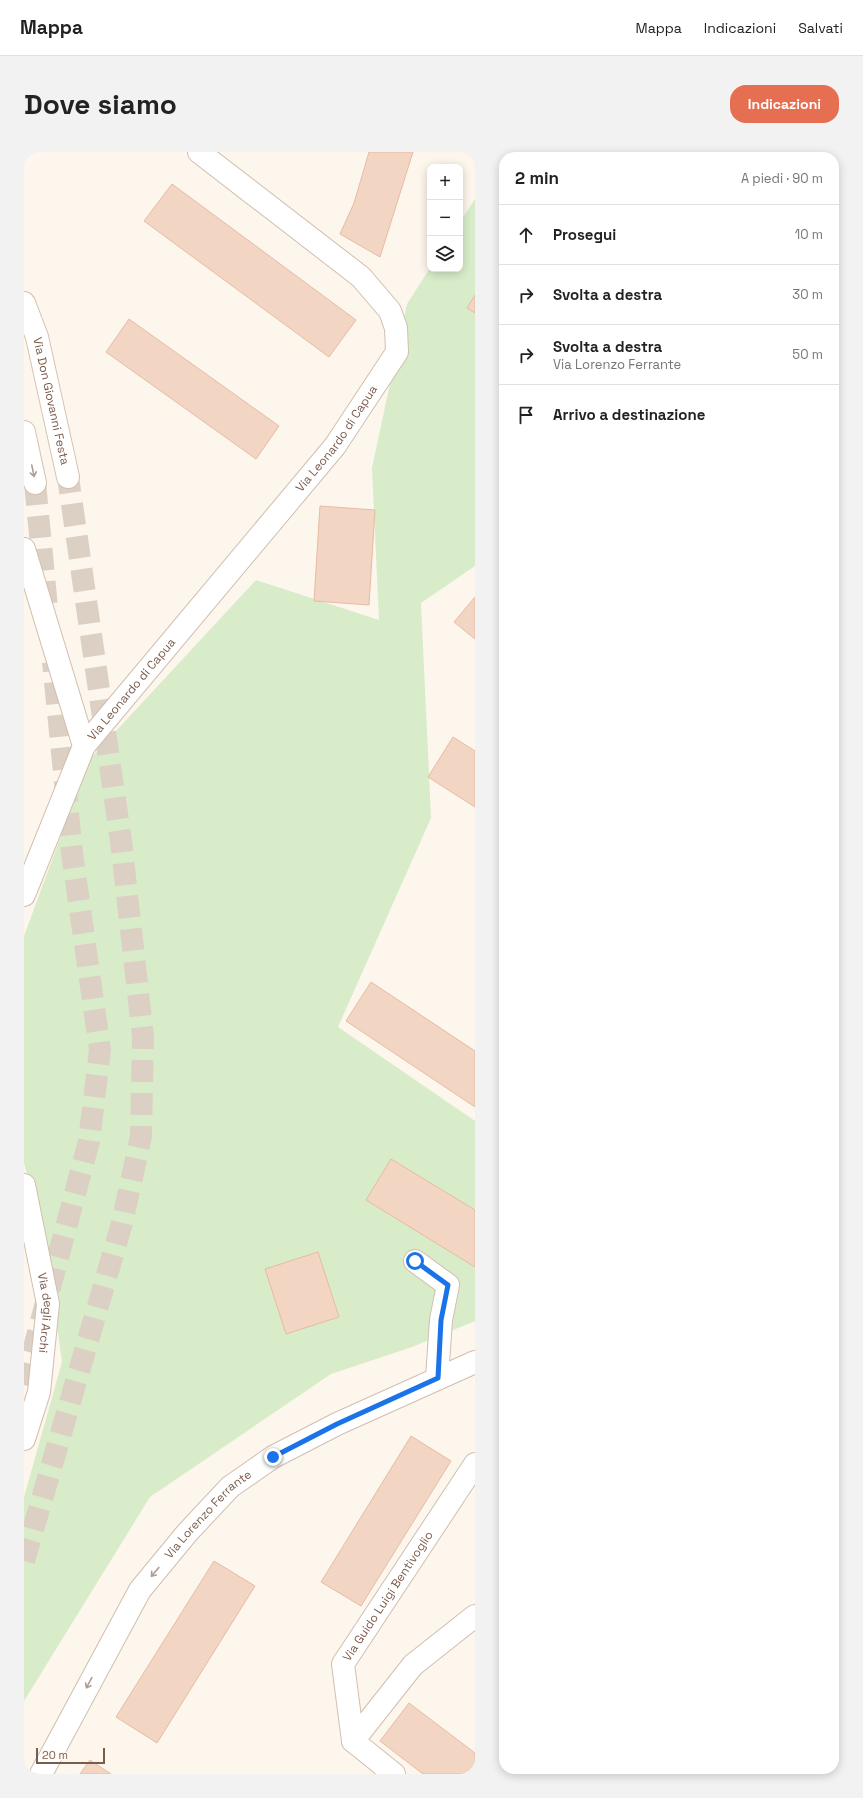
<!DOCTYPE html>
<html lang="it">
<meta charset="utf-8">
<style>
:root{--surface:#fff;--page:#f2f2f2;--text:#222;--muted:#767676;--line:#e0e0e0;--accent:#e76f51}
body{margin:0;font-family:"Space Grotesk",sans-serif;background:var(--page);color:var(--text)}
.controls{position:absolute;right:12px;top:12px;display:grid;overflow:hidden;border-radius:8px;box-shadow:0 2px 10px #0003}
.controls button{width:36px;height:36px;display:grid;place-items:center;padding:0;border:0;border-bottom:1px solid var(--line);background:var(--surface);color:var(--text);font:20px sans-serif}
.scale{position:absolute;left:12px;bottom:10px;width:69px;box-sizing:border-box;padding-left:4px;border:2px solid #7a5c4d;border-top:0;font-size:11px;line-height:14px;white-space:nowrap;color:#7a5c4d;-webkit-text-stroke:3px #fffaf3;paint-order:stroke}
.stop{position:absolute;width:12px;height:12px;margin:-9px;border:3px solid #1a73e8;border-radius:50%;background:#fff}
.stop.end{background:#1a73e8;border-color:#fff;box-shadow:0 1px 4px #0008}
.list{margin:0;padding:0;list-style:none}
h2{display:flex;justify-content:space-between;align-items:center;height:52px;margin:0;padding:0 16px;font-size:17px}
h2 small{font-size:13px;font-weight:400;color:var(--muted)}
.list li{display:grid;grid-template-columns:26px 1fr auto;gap:12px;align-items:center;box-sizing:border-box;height:60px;padding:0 16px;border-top:1px solid var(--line)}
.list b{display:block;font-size:15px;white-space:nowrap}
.list p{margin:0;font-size:13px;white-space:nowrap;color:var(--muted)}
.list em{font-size:13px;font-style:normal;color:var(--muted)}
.icon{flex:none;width:22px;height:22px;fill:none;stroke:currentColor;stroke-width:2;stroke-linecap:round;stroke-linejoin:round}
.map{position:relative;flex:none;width:451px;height:1622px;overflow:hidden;border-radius:16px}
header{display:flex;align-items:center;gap:24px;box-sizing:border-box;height:56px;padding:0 20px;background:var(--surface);border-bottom:1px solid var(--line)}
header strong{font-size:19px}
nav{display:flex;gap:22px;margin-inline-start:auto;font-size:14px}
.intro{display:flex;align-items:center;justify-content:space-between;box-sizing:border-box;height:96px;padding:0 24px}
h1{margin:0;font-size:28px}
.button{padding:10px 18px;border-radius:16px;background:var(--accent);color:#fff;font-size:14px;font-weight:700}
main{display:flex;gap:24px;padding:0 24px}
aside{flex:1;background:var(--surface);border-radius:16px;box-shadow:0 2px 10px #0003}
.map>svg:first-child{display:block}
.green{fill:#d8ecc9}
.building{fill:#f3d5c3;stroke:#e6bba3}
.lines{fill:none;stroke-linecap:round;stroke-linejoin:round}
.secondary-tunnel{stroke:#dcd0c4;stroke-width:22;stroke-dasharray:22 11;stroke-linecap:butt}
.street-casing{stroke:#d1beb0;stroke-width:24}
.secondary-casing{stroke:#d6c0b0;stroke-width:24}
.street{stroke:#fff;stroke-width:22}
.secondary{stroke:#fff;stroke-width:22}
.oneway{stroke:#af9d94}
.route{stroke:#1a73e8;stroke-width:5}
.labels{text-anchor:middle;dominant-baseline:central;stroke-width:3;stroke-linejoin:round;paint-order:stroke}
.street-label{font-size:12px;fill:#7a5c4d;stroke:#fffaf3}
</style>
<header>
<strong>Mappa</strong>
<nav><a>Mappa</a><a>Indicazioni</a><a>Salvati</a></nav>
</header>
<div class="intro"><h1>Dove siamo</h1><a class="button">Indicazioni</a></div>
<main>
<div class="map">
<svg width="451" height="1622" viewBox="0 0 451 1622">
<rect width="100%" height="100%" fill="#fdf6ec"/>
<!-- green -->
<path class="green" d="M451,47V414L397,451L407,666L314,875L451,969V1169L388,1195L307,1222L126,1345L0,1549V1345L38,1210L22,1093L0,1011V784L65,608L232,428L355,468L348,316L383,152L406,116L436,117V70Z"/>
<!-- building -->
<g class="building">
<path d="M345,0H389L356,105L316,82L330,51Z"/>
<path d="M148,32L332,168L305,205L120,69Z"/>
<path d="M451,143V161L443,156Z"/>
<path d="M105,167L255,274L232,307L82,200Z"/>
<path d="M296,354L351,358L345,453L290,449Z"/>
<path d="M451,445V487L430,470Z"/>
<path d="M429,585L451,599V655L404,625Z"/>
<path d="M347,830L451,899V955L322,869Z"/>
<path d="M367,1007L451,1058V1115L342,1048Z"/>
<path d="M294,1100L315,1165L262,1182L241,1117Z"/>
<path d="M387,1284L427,1309L337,1454L297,1430Z"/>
<path d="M190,1409L231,1434L133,1591L92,1565Z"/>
<path d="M385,1551L451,1601V1622H399L356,1589Z"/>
<path d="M66,1608L87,1622H56Z"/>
</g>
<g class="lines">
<!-- secondary-tunnel -->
<g class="secondary-tunnel">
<path d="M11,331L23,455"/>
<path d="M0,1233L65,989L76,898L48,701L29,510"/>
<path d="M0,1409L98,1071L117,984L119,885L97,689L44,325"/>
</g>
<!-- street casing -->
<g class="street-casing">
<g id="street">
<path d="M0,397L60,594L0,743"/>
<path id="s1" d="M60,594L311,294L373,200L372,176L366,159L337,125L175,0"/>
<path id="s2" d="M0,1033L24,1152L15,1240L0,1287"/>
<path d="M391,1109L424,1133L417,1168L413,1226"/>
<path id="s3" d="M329,1589L319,1512L451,1312"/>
<path id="s4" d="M17,1622L116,1438L163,1381L206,1335L249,1305L313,1272L451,1210"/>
<path d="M370,1622L329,1589L389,1513L451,1464"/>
</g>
</g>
<!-- secondary casing -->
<g class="secondary-casing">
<g id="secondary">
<path id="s5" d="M0,151L13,185L44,325"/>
<path d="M0,280L11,331"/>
</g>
</g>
<!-- street -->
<use href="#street" class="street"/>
<!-- secondary -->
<use href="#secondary" class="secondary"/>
</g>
<!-- one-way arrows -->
<defs><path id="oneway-shaft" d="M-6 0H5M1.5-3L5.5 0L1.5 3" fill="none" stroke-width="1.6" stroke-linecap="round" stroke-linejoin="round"/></defs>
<g class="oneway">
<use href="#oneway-shaft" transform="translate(9 319) rotate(78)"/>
<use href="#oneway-shaft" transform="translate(131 1420) rotate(130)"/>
<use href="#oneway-shaft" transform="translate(65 1531) rotate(118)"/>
</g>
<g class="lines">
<!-- route -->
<path class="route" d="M249,1305L313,1272L414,1226L417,1168L424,1133L391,1109"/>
</g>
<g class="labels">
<!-- street labels -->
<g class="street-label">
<text stroke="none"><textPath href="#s5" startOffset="102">Via Don Giovanni Festa</textPath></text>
<text stroke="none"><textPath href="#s1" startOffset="398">Via Leonardo di Capua</textPath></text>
<text stroke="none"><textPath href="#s1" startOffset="74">Via Leonardo di Capua</textPath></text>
<text stroke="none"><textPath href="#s2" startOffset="130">Via degli Archi</textPath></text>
<text stroke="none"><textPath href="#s4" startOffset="311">Via Lorenzo Ferrante</textPath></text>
<text stroke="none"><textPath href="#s3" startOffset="159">Via Guido Luigi Bentivoglio</textPath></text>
</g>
</g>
</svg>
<div class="controls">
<button>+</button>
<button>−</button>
<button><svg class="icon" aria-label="layers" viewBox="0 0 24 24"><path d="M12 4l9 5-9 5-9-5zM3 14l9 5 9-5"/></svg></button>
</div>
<div class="scale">20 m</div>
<div class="stop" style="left:391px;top:1109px"></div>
<div class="stop end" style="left:249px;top:1305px"></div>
</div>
<aside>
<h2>2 min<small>A piedi · 90 m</small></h2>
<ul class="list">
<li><svg class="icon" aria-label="ahead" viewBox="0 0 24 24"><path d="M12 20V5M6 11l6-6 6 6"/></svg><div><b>Prosegui</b></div><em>10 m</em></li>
<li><svg class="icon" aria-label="right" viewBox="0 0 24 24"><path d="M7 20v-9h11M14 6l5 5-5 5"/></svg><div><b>Svolta a destra</b></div><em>30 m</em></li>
<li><svg class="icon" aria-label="right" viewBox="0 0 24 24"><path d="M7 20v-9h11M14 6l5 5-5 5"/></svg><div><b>Svolta a destra</b><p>Via Lorenzo Ferrante</p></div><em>50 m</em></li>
<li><svg class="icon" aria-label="arrive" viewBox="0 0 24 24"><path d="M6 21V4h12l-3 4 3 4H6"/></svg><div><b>Arrivo a destinazione</b></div></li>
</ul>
</aside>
</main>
